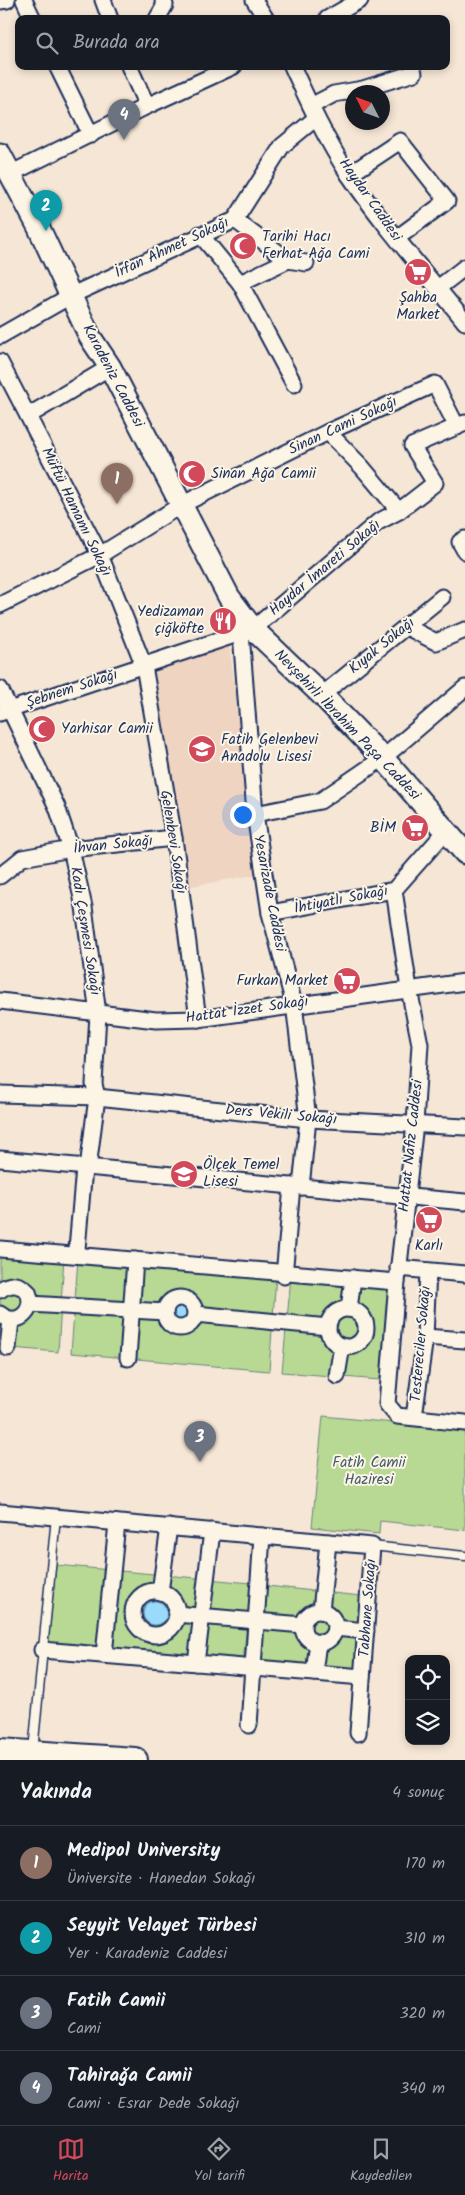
<!DOCTYPE html>
<html lang="tr">
<meta charset="utf-8">
<style>
:root{--surface:#171b24;--page:#20242c;--text:#f1f3f6;--muted:#9ea1a6;--line:#363941;--accent:#d1495b}
body{margin:0;font-family:Kalam,sans-serif;background:var(--page);color:var(--text)}
.controls{position:absolute;right:15px;bottom:15px;display:grid;overflow:hidden;border-radius:10px;box-shadow:0 2px 8px #0003}
.controls button{width:45px;height:45px;display:grid;place-items:center;padding:0;border:0;border-bottom:1px solid var(--line);background:var(--surface);color:var(--text);font:25px sans-serif}
.compass{position:absolute;left:345px;top:85px;width:45px;height:45px;border-radius:50%;background:var(--surface);box-shadow:0 2px 8px #0003;rotate:312deg}
.you{position:absolute;left:242px;top:814px;width:18px;height:18px;margin:-12px;border:4px solid #fff;border-radius:50%;background:#1a73e8;box-shadow:0 0 0 8px #1a73e833}
.badge{display:grid;place-items:center;width:32px;height:32px;border-radius:50%;background:var(--accent);color:#fff;font-size:16px;font-weight:700}
.pin{position:absolute;translate:-50% -41px;filter:drop-shadow(0 1px 2px #0008)}
.pin::after{content:'';position:absolute;top:26px;width:18px;height:15px;background:inherit;clip-path:polygon(0 0,100% 0,50% 100%)}
.list{margin:0;padding:0;list-style:none}
h2{display:flex;justify-content:space-between;align-items:center;height:65px;margin:0;padding:0 20px;font-size:21px}
h2 small{font-size:16px;font-weight:400;color:var(--muted)}
.list li{display:grid;grid-template-columns:32px 1fr auto;gap:15px;align-items:center;box-sizing:border-box;height:75px;padding:0 20px;border-top:1px solid var(--line)}
.list b{display:block;font-size:19px;white-space:nowrap}
.list p{margin:0;font-size:16px;white-space:nowrap;color:var(--muted)}
.list em{font-size:16px;font-style:normal;color:var(--muted)}
.icon{flex:none;width:28px;height:28px;fill:none;stroke:currentColor;stroke-width:2;stroke-linecap:round;stroke-linejoin:round}
.map{position:relative;flex:none;width:465px;height:1760px;overflow:hidden}
.search{position:absolute;background:var(--surface);box-shadow:0 2px 8px #0003;left:15px;right:15px;top:15px;height:55px;display:flex;align-items:center;gap:12px;box-sizing:border-box;padding:0 18px;border-radius:10px;color:var(--muted);font-size:19px}
.sheet{height:365px;background:var(--surface)}
nav{display:flex;justify-content:space-around;align-items:center;box-sizing:border-box;height:70px;border-top:1px solid var(--line);background:var(--surface);font-size:14px;color:var(--muted)}
nav a{display:grid;justify-items:center;gap:2px}
nav .on{color:var(--accent)}
.map>svg:first-child{display:block}
.built{fill:#efd4c2}
.green{fill:#b7d994;stroke:#698479}
.water{fill:#9adafb;stroke:#6796bc}
.lines{fill:none;stroke-linecap:round;stroke-linejoin:round}
.lane-casing{stroke:#1b2f5e;stroke-width:11}
.street-casing{stroke:#1b2f5e;stroke-width:19}
.secondary-casing{stroke:#1b2f5e;stroke-width:25}
.primary-casing{stroke:#1b2f5e;stroke-width:28}
.lane{stroke:#fcf5e5;stroke-width:8}
.street{stroke:#fcf5e5;stroke-width:15}
.secondary{stroke:#fcf5e5;stroke-width:21}
.primary{stroke:#fcf5e5;stroke-width:24}
.labels{text-anchor:middle;dominant-baseline:central;stroke-width:4;stroke-linejoin:round;paint-order:stroke}
.street-label{font-size:15px;fill:#1b2f5e;stroke:#fcf5e5}
.poi-label{font-size:15px;fill:#1b2f5e;stroke:#fcf5e5;text-anchor:start}
.park-label{font-size:15px;fill:#425a6c;stroke:#fcf5e5}
</style>
<div class="map">
<svg width="465" height="1760" viewBox="0 0 465 1760">
<rect width="100%" height="100%" fill="#f6e6d5"/>
<filter id="ink" filterUnits="userSpaceOnUse"><feTurbulence type="fractalNoise" baseFrequency=".02" numOctaves="2"/><feDisplacementMap in="SourceGraphic" scale="10" xChannelSelector="R" yChannelSelector="G"/><feConvolveMatrix kernelMatrix="1 2 1 2 8 2 1 2 1" color-interpolation-filters="sRGB"/></filter>
<g filter="url(#ink)">
<!-- built -->
<path class="built" d="M229,644L254,829L258,874L182,888L150,670Z"/>
<!-- green -->
<g class="green">
<path d="M0,1253L64,1257L58,1352L0,1347Z"/>
<path d="M78,1259L276,1276L269,1371L71,1353Z"/>
<path d="M291,1277L389,1286L380,1380L282,1372Z"/>
<path d="M323,1416L465,1430V1530L380,1521L379,1534L312,1527Z"/>
<path d="M56,1565L251,1583L243,1664L48,1645Z"/>
<path d="M267,1586L361,1596L355,1675L259,1665Z"/>
</g>
<!-- water -->
<g class="water">
<circle cx="180" cy="1315" r="13"/>
<circle cx="155" cy="1613" r="12"/>
</g>
<g class="lines">
<!-- lane casing -->
<g class="lane-casing">
<g id="lane">
<path d="M372,1546L465,1556"/>
<path d="M33,1751L56,1517"/>
</g>
</g>
<!-- street casing -->
<g class="street-casing">
<g id="street">
<path d="M24,0L33,19"/>
<path d="M103,0L110,19"/>
<path d="M254,0L266,19"/>
<path d="M0,1L7,0"/>
<path d="M157,19L165,5L163,0"/>
<path d="M327,19L360,0"/>
<path d="M57,66L91,135"/>
<path d="M129,66L147,106"/>
<path d="M292,66C309,103 326,140 349,175C384,227 426,273 465,322"/>
<path d="M311,106L334,94L363,89L414,73"/>
<path d="M10,174L147,106L234,66"/>
<path d="M349,175L400,141L447,201L397,238"/>
<path d="M235,220L288,260"/>
<path d="M200,234L240,283L294,384"/>
<path d="M240,283L288,260L306,263"/>
<path d="M438,288L465,267"/>
<path d="M0,336L72,295L235,220L282,146L316,118"/>
<path d="M0,362L100,555L144,666L174,838L198,1019"/>
<path d="M28,416L110,367"/>
<path d="M328,432L362,467L399,511"/>
<path d="M465,539L460,542L465,551"/>
<path d="M0,605L100,555L181,505L328,432L435,384L457,427"/>
<path d="M238,624L241,633L255,814L270,913L294,1004L308,1119L301,1187"/>
<path d="M407,627L436,642L465,630"/>
<path d="M0,689L57,807L71,849L84,907L98,1014L94,1084L97,1097L88,1168"/>
<path d="M322,695L442,597"/>
<path d="M0,713L253,629L378,522L399,511L435,483L412,446L465,423"/>
<path d="M255,814L320,801L383,758L465,688"/>
<path d="M0,876L22,858L71,849L174,838"/>
<path d="M394,890L409,989L420,1044L415,1124L397,1282L387,1404L397,1416L465,1423"/>
<path d="M270,913L394,890L446,831"/>
<path d="M0,1001L156,1020L198,1019L465,982"/>
<path d="M0,1094L97,1097L308,1119L465,1127"/>
<path d="M0,1159L465,1202"/>
<path d="M0,1249L397,1282"/>
<path d="M77,1249L84,1168"/>
<path d="M398,1268L465,1274"/>
<path d="M284,1276L292,1186"/>
<path d="M0,1290C10,1283 19,1283 28,1292C36,1311 17,1328 0,1314"/>
<circle cx="180" cy="1313" r="15"/>
<path d="M30,1304L165,1312"/>
<path d="M349,1309L353,1278"/>
<circle cx="347" cy="1328" r="19"/>
<path d="M196,1314L328,1327"/>
<path d="M425,1337L465,1340"/>
<path d="M8,1348L11,1320"/>
<path d="M128,1358L135,1260"/>
<path d="M337,1376L342,1346"/>
<path d="M414,1417L425,1337L428,1271"/>
<path d="M0,1512L328,1542"/>
<circle cx="155" cy="1613" r="22"/>
<path d="M160,1592L169,1527"/>
<path d="M321,1611L328,1542L372,1546L358,1733"/>
<circle cx="319" cy="1627" r="16"/>
<path d="M176,1614L303,1625"/>
<path d="M335,1628L366,1631"/>
<path d="M42,1650L362,1677"/>
<path d="M104,1655L117,1523"/>
<path d="M196,1663L212,1531"/>
<path d="M314,1673L318,1642"/>
<path d="M249,1725L262,1536"/>
</g>
</g>
<!-- secondary casing -->
<g class="secondary-casing">
<path id="secondary" d="M0,154L38,226L90,337L110,367L229,597L253,629L322,695L383,758L465,853"/>
</g>
<!-- primary casing -->
<g class="primary-casing">
<path id="primary" d="M0,1751L135,1760"/>
</g>
<!-- lane -->
<use href="#lane" class="lane"/>
<!-- street -->
<use href="#street" class="street"/>
<!-- secondary -->
<use href="#secondary" class="secondary"/>
<!-- primary -->
<use href="#primary" class="primary"/>
</g>
</g>
<!-- icons -->
<defs>
<g id="mosque-disc" transform="scale(1.4375)"><circle r="9.5" fill="#d1495b" stroke="#fcf5e5"/><path d="M3.5-4.9A6 6 0 1 0 3.5 4.9A5 5 0 1 1 3.5-4.9Z" fill="#fff"/></g>
<g id="supermarket-disc" transform="scale(1.4375)"><circle r="9.5" fill="#d1495b" stroke="#fcf5e5"/><path d="M-6-5.5h2.5l.6 2H6L4.5 2H-2.5L-4.4-4H-6ZM-1.5 3.2a1.3 1.3 0 1 0 .1 0ZM3 3.2a1.3 1.3 0 1 0 .1 0Z" fill="#fff"/></g>
<g id="restaurant-disc" transform="scale(1.4375)"><circle r="9.5" fill="#d1495b" stroke="#fcf5e5"/><path d="M-5-6h1v4h1v-4h1v4h1v-4h1v5L-1.5 .5V6h-2V.5L-5-1ZM5-6V6H3V1.5H1.5Q1.5-4 5-6Z" fill="#fff"/></g>
<g id="school-disc" transform="scale(1.4375)"><circle r="9.5" fill="#d1495b" stroke="#fcf5e5"/><path d="M0-5L7-2L0 1L-7-2ZM-4 1L0 2.5L4 1V4Q0 6-4 4Z" fill="#fff"/></g>
</defs>
<g fill-rule="evenodd">
<use href="#mosque-disc" x="243" y="246"/>
<use href="#supermarket-disc" x="418" y="272"/>
<use href="#mosque-disc" x="192" y="474"/>
<use href="#restaurant-disc" x="223" y="621"/>
<use href="#mosque-disc" x="42" y="729"/>
<use href="#school-disc" x="202" y="749"/>
<use href="#supermarket-disc" x="415" y="828"/>
<use href="#supermarket-disc" x="347" y="981"/>
<use href="#school-disc" x="184" y="1174"/>
<use href="#supermarket-disc" x="429" y="1220"/>
</g>
<g class="labels">
<!-- street labels -->
<g class="street-label">
<text transform="translate(370 200) rotate(55)">Haydar Caddesi</text>
<text transform="translate(172 248) rotate(-25)">İrfan Ahmet Sokağı</text>
<text transform="translate(113 376) rotate(62)">Karadeniz Caddesi</text>
<text transform="translate(343 426) rotate(-25)">Sinan Cami Sokağı</text>
<text transform="translate(76 512) rotate(64)">Müftü Hamamı Sokağı</text>
<text transform="translate(325 568) rotate(-40)">Haydar İmareti Sokağı</text>
<text transform="translate(382 646) rotate(-39)">Kıyak Sokağı</text>
<text transform="translate(72 689) rotate(-18)">Şebnem Sokağı</text>
<text transform="translate(347 725) rotate(46)">Nevşehirli İbrahim Paşa Caddesi</text>
<text transform="translate(173 842) rotate(81)">Gelenbevi Sokağı</text>
<text transform="translate(113 845) rotate(-6)">İhvan Sokağı</text>
<text transform="translate(269 893) rotate(79)">Yesarizade Caddesi</text>
<text transform="translate(341 900) rotate(-11)">İhtiyatlı Sokağı</text>
<text transform="translate(85 931) rotate(81)">Kadı Çeşmesi Sokağı</text>
<text transform="translate(247 1010) rotate(-8)">Hattat İzzet Sokağı</text>
<text transform="translate(281 1115) rotate(5)">Ders Vekili Sokağı</text>
<text transform="translate(411 1146) rotate(-84)">Hattat Nafiz Caddesi</text>
<text transform="translate(421 1344) rotate(-85)">Testereciler Sokağı</text>
<text transform="translate(368 1608) rotate(-86)">Tabhane Sokağı</text>
</g>
<!-- poi labels -->
<g class="poi-label">
<text x="262" y="237">Tarihi Hacı<tspan x="262" dy="17">Ferhat Ağa Cami</tspan></text>
<text x="418" y="298" text-anchor="middle">Şahba<tspan x="418" dy="17">Market</tspan></text>
<text x="211" y="474">Sinan Ağa Camii</text>
<text x="204" y="612" text-anchor="end">Yedizaman<tspan x="204" dy="17">çiğköfte</tspan></text>
<text x="61" y="729">Yarhisar Camii</text>
<text x="221" y="740">Fatih Gelenbevi<tspan x="221" dy="17">Anadolu Lisesi</tspan></text>
<text x="396" y="828" text-anchor="end">BİM</text>
<text x="328" y="981" text-anchor="end">Furkan Market</text>
<text x="203" y="1165">Ölçek Temel<tspan x="203" dy="17">Lisesi</tspan></text>
<text x="429" y="1246" text-anchor="middle">Karlı</text>
</g>
<!-- park labels -->
<g class="park-label">
<text x="369" y="1463">Fatih Camii<tspan x="369" dy="17">Haziresi</tspan></text>
</g>
</g>
</svg>
<div class="controls">
<button><svg class="icon" aria-label="locate" viewBox="0 0 24 24"><circle cx="12" cy="12" r="6"/><path d="M12 2v4M12 18v4M2 12h4M18 12h4"/></svg></button>
<button><svg class="icon" aria-label="layers" viewBox="0 0 24 24"><path d="M12 4l9 5-9 5-9-5zM3 14l9 5 9-5"/></svg></button>
</div>
<svg class="compass" viewBox="-18 -18 36 36"><path d="M0-13l5 13h-10z" fill="#e53935"/><path d="M0 13l5-13h-10z" fill="#9ea1a6"/></svg>
<div class="you"></div>
<div class="pin badge" style="left:117px;top:504px;background:#8d6e63">1</div>
<div class="pin badge" style="left:46px;top:231px;background:#0f9aa8">2</div>
<div class="pin badge" style="left:200px;top:1462px;background:#6b7280">3</div>
<div class="pin badge" style="left:124px;top:140px;background:#6b7280">4</div>
<div class="search"><svg class="icon" aria-label="search" viewBox="0 0 24 24"><circle cx="10" cy="10" r="6"/><path d="M15 15l6 6"/></svg>Burada ara</div>
</div>
<section class="sheet">
<h2>Yakında<small>4 sonuç</small></h2>
<ul class="list">
<li><span class="badge" style="background:#8d6e63">1</span><div><b>Medipol University</b><p>Üniversite · Hanedan Sokağı</p></div><em>170 m</em></li>
<li><span class="badge" style="background:#0f9aa8">2</span><div><b>Seyyit Velayet Türbesi</b><p>Yer · Karadeniz Caddesi</p></div><em>310 m</em></li>
<li><span class="badge" style="background:#6b7280">3</span><div><b>Fatih Camii</b><p>Cami</p></div><em>320 m</em></li>
<li><span class="badge" style="background:#6b7280">4</span><div><b>Tahirağa Camii</b><p>Cami · Esrar Dede Sokağı</p></div><em>340 m</em></li>
</ul>
</section>
<nav>
<a class="on"><svg class="icon" aria-label="map" viewBox="0 0 24 24"><path d="M3 6l6-2 6 2 6-2v14l-6 2-6-2-6 2zM9 4v14M15 6v14"/></svg>Harita</a>
<a><svg class="icon" aria-label="directions" viewBox="0 0 24 24"><path d="M12 3l9 9-9 9-9-9zM9 14v-3h6M13 9l2 2-2 2"/></svg>Yol tarifi</a>
<a><svg class="icon" aria-label="saved" viewBox="0 0 24 24"><path d="M7 4h10v16l-5-4-5 4z"/></svg>Kaydedilen</a>
</nav>
